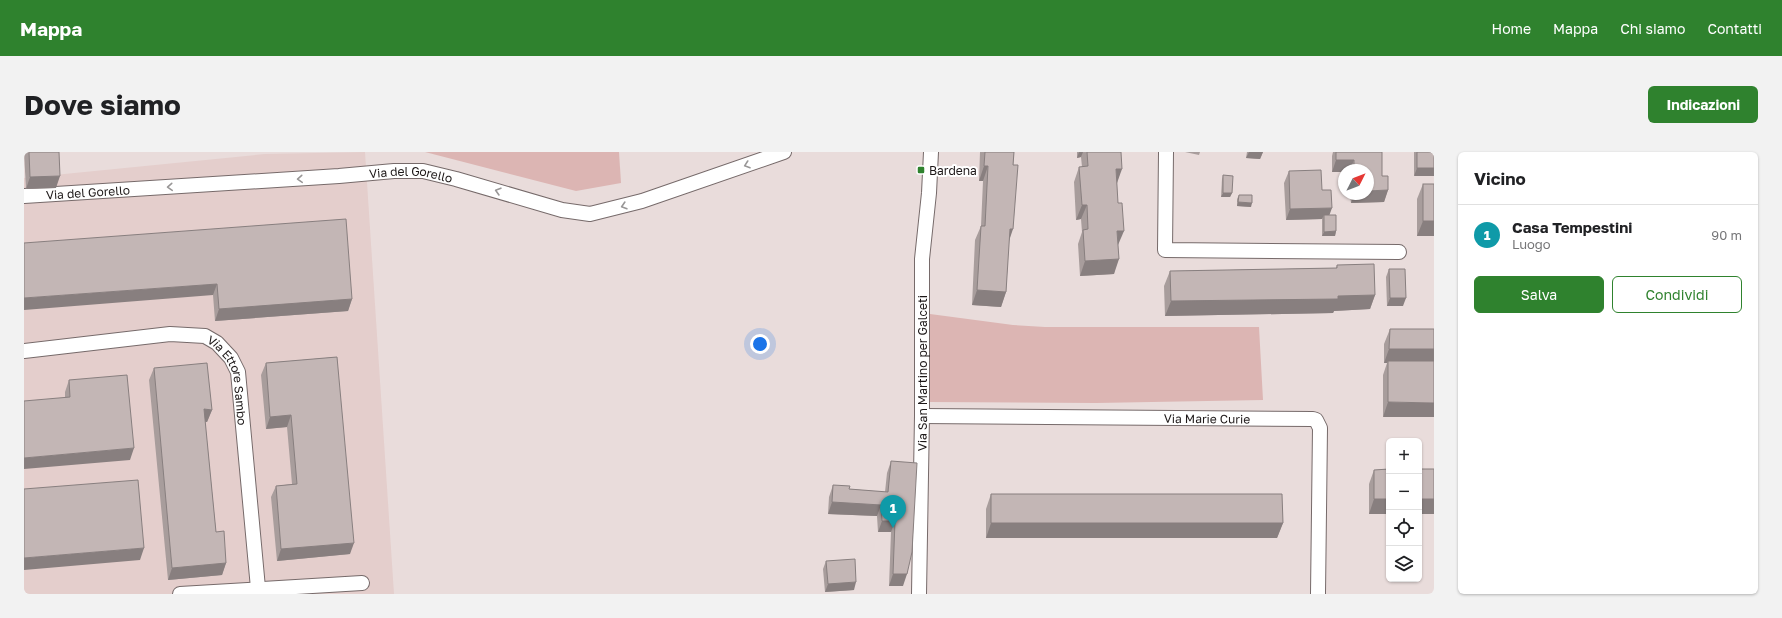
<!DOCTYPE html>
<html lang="it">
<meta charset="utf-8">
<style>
:root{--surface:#fff;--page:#f2f2f2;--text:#202124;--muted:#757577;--line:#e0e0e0;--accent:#2f822e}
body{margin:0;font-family:"Golos Text",sans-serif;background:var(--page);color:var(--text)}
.controls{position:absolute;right:12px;bottom:12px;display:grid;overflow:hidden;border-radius:6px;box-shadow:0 1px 3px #0004}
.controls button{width:36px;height:36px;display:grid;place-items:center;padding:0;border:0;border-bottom:1px solid var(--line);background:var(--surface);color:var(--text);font:20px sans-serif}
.compass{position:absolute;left:1314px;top:12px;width:36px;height:36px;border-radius:50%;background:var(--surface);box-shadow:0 1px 3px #0004;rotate:48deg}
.you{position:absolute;left:736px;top:192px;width:14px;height:14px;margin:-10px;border:3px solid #fff;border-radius:50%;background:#1a73e8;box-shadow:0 0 0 6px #1a73e833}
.badge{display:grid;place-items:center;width:26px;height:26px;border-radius:50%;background:var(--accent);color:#fff;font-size:13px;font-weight:700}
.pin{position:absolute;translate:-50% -33px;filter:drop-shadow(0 1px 2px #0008)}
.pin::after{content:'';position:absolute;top:21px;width:14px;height:12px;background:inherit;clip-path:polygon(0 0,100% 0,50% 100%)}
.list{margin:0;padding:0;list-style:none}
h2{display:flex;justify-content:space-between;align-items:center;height:52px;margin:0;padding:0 16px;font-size:17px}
h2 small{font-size:13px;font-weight:400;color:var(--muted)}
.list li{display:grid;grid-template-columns:26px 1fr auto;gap:12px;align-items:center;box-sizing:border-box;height:60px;padding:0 16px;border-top:1px solid var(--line)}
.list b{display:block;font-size:15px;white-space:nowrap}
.list p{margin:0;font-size:13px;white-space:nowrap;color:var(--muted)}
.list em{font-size:13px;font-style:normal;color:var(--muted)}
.actions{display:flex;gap:8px;padding:12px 16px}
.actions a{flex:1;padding:9px 0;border:1px solid var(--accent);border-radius:6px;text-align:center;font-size:14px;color:var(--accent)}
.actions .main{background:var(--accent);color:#fff}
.icon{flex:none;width:22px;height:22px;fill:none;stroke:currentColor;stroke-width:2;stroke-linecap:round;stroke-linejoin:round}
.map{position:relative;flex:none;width:1410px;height:442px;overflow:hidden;border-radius:6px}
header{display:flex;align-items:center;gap:24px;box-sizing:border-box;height:56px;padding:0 20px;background:var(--accent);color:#fff}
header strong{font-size:19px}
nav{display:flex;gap:22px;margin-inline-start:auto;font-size:14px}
.intro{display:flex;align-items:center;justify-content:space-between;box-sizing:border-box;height:96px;padding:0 24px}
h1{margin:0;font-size:28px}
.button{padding:10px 18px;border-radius:6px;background:var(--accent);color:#fff;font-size:14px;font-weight:700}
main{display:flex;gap:24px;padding:0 24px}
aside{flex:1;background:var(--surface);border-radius:6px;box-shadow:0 1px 3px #0004}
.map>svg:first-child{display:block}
.built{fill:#e4cecc}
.green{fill:#dcb5b3}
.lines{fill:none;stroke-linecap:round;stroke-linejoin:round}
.minor-casing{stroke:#766a6a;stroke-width:16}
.minor{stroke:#fff;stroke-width:14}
.wall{fill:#a89d9c}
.shaded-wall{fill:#887f7f}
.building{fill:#c3b6b5;stroke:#887f7f}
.oneway{stroke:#999797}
.poi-dot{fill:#2f822e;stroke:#fff;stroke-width:1.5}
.labels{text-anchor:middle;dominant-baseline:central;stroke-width:4;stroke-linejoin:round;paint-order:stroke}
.poi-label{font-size:12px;fill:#1d1818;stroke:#fff;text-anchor:start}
.street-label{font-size:12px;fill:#1d1818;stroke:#fff}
</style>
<header>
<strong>Mappa</strong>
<nav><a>Home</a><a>Mappa</a><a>Chi siamo</a><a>Contatti</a></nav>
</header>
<div class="intro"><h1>Dove siamo</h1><a class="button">Indicazioni</a></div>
<main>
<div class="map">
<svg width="1410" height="442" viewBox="0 0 1410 442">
<rect width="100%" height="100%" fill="#e9dcdb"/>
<!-- built -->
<path class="built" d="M341,0L370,442H0V26L241,2Z"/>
<!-- green -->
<g class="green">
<path d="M401,0H595L597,31L552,39Z"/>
<path d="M906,162L989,173L1021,175H1235L1239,248L1072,251L905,250Z"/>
</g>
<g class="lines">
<!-- minor casing -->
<g class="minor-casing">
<g id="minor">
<path d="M1142,0L1141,98L1375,100"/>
<path id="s1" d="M0,44L315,24L370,19H399L432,27L538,58L566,62L618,49L760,0"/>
<path id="s2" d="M0,199L146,182L181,184L193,191L207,206L214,220L234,436"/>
<path id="s3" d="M898,264L1289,267L1292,268L1296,276L1294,442"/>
<path d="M156,442L338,431"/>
<path id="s4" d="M895,442L898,264V107L905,41L907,0"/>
</g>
</g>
<!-- minor -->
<use href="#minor" class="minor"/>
</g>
<!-- wall -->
<g class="wall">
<path d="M0,0H35L32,36L2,37Z"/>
<path d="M956,0H990L982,140L977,155L948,153L951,88L957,74L959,29H955Z"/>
<path d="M1053,0H1097L1093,31L1094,93L1090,122L1056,124L1054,92L1058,80L1057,67L1052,68L1050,30L1055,15H1058L1057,5L1053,6Z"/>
<path d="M1161,0H1176L1175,3Z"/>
<path d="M1223,0H1239L1236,7L1222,6Z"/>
<path d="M1309,0H1358V24L1364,38L1360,50L1327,51L1326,42H1344V18H1320V20H1308V4Z"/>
<path d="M1390,0H1410L1390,24Z"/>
<path d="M1265,19L1298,38L1305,63L1312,79L1311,84H1298V67L1262,68L1260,31Z"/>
<path d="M1199,23L1208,41L1206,45H1197L1198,27Z"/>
<path d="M1399,32H1410V84H1393V47Z"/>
<path d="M1215,43L1227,55L1213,54V47Z"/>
<path d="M0,91L328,147L324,159L191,169L189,143Z"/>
<path d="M1313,113L1351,143L1346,157L1310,159L1309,161L1141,164L1140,134L1146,119L1312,116Z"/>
<path d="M1365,117L1379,154H1363L1362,125Z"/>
<path d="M1366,177H1410L1359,265V223L1363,211H1360V192Z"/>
<path d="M313,205L326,402L253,409L247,345L252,334L268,332L263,275L242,277L237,223L242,211Z"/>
<path d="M130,216L188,258L183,270L181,269L192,380L202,411L198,423L144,428L125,228Z"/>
<path d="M45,228L106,308L41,246V240Z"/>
<path d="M867,309L879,434H865L867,380H854L853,364L804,362L805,345L809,333L825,337L861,340L863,321Z"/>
<path d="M1365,317V362H1345V332L1350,318Z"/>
<path d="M967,342L1259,371L1253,386H962V357Z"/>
<path d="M802,409L830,438L801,440L799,417Z"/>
</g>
<!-- shaded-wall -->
<g class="shaded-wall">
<path d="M1055,0H1059L1057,5L1053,6Z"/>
<path d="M1225,0H1239L1236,7L1222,6Z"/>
<path d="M1312,8H1330L1326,18H1320V20H1308Z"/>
<path d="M960,14H964L959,29H955Z"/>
<path d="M1393,16H1410V24H1390Z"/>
<path d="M1092,17H1098L1093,31Z"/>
<path d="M36,24L32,36L2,37L6,25Z"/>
<path d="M1364,38L1360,50L1327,51L1330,42H1344V39Z"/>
<path d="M1199,41H1208L1206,45H1197Z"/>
<path d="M1214,50L1228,51L1227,55L1213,54Z"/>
<path d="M1058,53H1063L1057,67L1052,68Z"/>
<path d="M1308,56L1304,67L1300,63L1298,67L1262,68L1266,57Z"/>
<path d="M1399,69H1410V84H1393Z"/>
<path d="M986,77H989L984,92Z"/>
<path d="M1093,79H1100L1094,93Z"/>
<path d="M1312,79L1311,84H1298L1300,80Z"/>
<path d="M1095,107L1090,122L1056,124L1061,109Z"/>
<path d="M193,132L189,143L0,158V146Z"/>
<path d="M953,138L982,140L977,155L948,153Z"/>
<path d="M1351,143L1346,157L1310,159L1309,161L1141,164L1147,149L1314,144Z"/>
<path d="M1366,146H1382L1379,154H1363Z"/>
<path d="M328,147L324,159L191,169L195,157Z"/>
<path d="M1365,197H1410V212L1364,209L1363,211H1360Z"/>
<path d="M1364,250L1410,251V265H1359Z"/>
<path d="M180,257L188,258L183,270L176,269Z"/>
<path d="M267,263L263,275L242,277L246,265Z"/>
<path d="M110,296L106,308L0,317V306Z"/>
<path d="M1350,347H1365V362H1345Z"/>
<rect x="1395" y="347" width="15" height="15"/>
<path d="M808,350L857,353L853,364L804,362Z"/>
<path d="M858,369H871L867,380H854Z"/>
<path d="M967,371H1259L1253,386H962Z"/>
<path d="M330,391L326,402L253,409L257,397Z"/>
<path d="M120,396L116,408L0,418V406Z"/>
<path d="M202,411L198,423L144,428L148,416Z"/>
<path d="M869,422H883L879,434H865Z"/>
<path d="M832,430L830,438L801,440L804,432Z"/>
</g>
<!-- building -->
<g class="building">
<path d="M5,0H35L36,24L6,25Z"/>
<path d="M961,0H990L989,13H994L989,77H986L982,140L953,138L957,74H961L964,14H960Z"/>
<path d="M1063,0H1097L1098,17H1092L1094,51H1098L1100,79H1093L1095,107L1061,109L1059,78L1064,77L1063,53H1058L1055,15L1064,14Z"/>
<path d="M1312,0H1358V24H1364V38L1344,39V18H1330V8H1312Z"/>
<rect x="1393" y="0" width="17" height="16"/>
<path d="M1297,18L1298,38H1307L1308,56L1266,57L1265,19Z"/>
<path d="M1199,23L1209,24L1208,41H1199Z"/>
<rect x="1399" y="32" width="11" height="37"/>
<path d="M1215,43H1228V51L1214,50Z"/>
<path d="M1300,63H1312V79L1300,80Z"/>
<path d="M322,67L328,147L195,157L193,132L0,146V91Z"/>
<path d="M1350,112L1351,143L1314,144V147L1147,149L1146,119L1313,116V113Z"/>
<path d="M1365,117H1381L1382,146H1366Z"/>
<path d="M1366,177H1410V197H1365Z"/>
<path d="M313,205L330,391L257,397L252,334L273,332L267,263L246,265L242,211Z"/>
<path d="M1364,209H1410V251L1364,250Z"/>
<path d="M183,211L188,258L180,257L192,380L200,379L202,411L148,416L130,216Z"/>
<path d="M103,223L110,296L0,306V249L46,245L45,228Z"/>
<path d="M867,309L893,311L888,400L883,422H869L871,369H858L857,353L808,350L809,333L826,334L825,337L864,340Z"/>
<path d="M1365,317V347H1350V318Z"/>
<rect x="1395" y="317" width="15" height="30"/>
<path d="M114,328L120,396L0,406V337Z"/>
<path d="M967,342H1258L1259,371H967Z"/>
<path d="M831,407L832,430L804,432L802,409Z"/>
</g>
<!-- one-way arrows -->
<defs><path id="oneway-chevron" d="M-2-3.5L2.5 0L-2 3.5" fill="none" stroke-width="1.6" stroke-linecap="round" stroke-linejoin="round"/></defs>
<g class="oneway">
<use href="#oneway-chevron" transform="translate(723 13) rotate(161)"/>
<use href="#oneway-chevron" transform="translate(276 27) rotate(176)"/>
<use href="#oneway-chevron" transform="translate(146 35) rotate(176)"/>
<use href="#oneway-chevron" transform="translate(474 39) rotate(-164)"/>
<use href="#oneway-chevron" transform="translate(600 54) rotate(163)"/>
</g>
<!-- markers -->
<rect class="poi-dot" x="893" y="14" width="8" height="8" rx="2"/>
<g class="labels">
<!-- poi labels -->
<g class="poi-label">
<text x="905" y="18">Bardena</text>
</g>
<!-- street labels -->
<g class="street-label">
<text stroke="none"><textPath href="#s1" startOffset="388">Via del Gorello</textPath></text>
<text stroke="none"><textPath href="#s1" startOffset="64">Via del Gorello</textPath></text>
<text stroke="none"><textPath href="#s4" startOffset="221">Via San Martino per Galceti</textPath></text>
<text stroke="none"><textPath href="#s2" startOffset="236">Via Ettore Sambo</textPath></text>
<text stroke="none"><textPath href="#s3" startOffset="285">Via Marie Curie</textPath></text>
</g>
</g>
</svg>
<div class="controls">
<button>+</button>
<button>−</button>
<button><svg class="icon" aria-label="locate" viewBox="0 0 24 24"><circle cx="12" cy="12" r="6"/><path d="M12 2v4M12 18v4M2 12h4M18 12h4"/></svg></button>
<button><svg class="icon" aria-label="layers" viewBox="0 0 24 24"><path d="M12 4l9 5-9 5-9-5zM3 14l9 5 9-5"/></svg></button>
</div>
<svg class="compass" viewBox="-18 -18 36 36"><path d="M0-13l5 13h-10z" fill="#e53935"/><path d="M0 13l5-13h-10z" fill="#757577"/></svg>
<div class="you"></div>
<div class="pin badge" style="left:869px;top:376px;background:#0f9aa8">1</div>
</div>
<aside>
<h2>Vicino<small></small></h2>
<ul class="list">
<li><span class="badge" style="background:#0f9aa8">1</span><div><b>Casa Tempestini</b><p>Luogo</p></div><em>90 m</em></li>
</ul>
<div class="actions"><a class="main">Salva</a><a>Condividi</a></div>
</aside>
</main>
